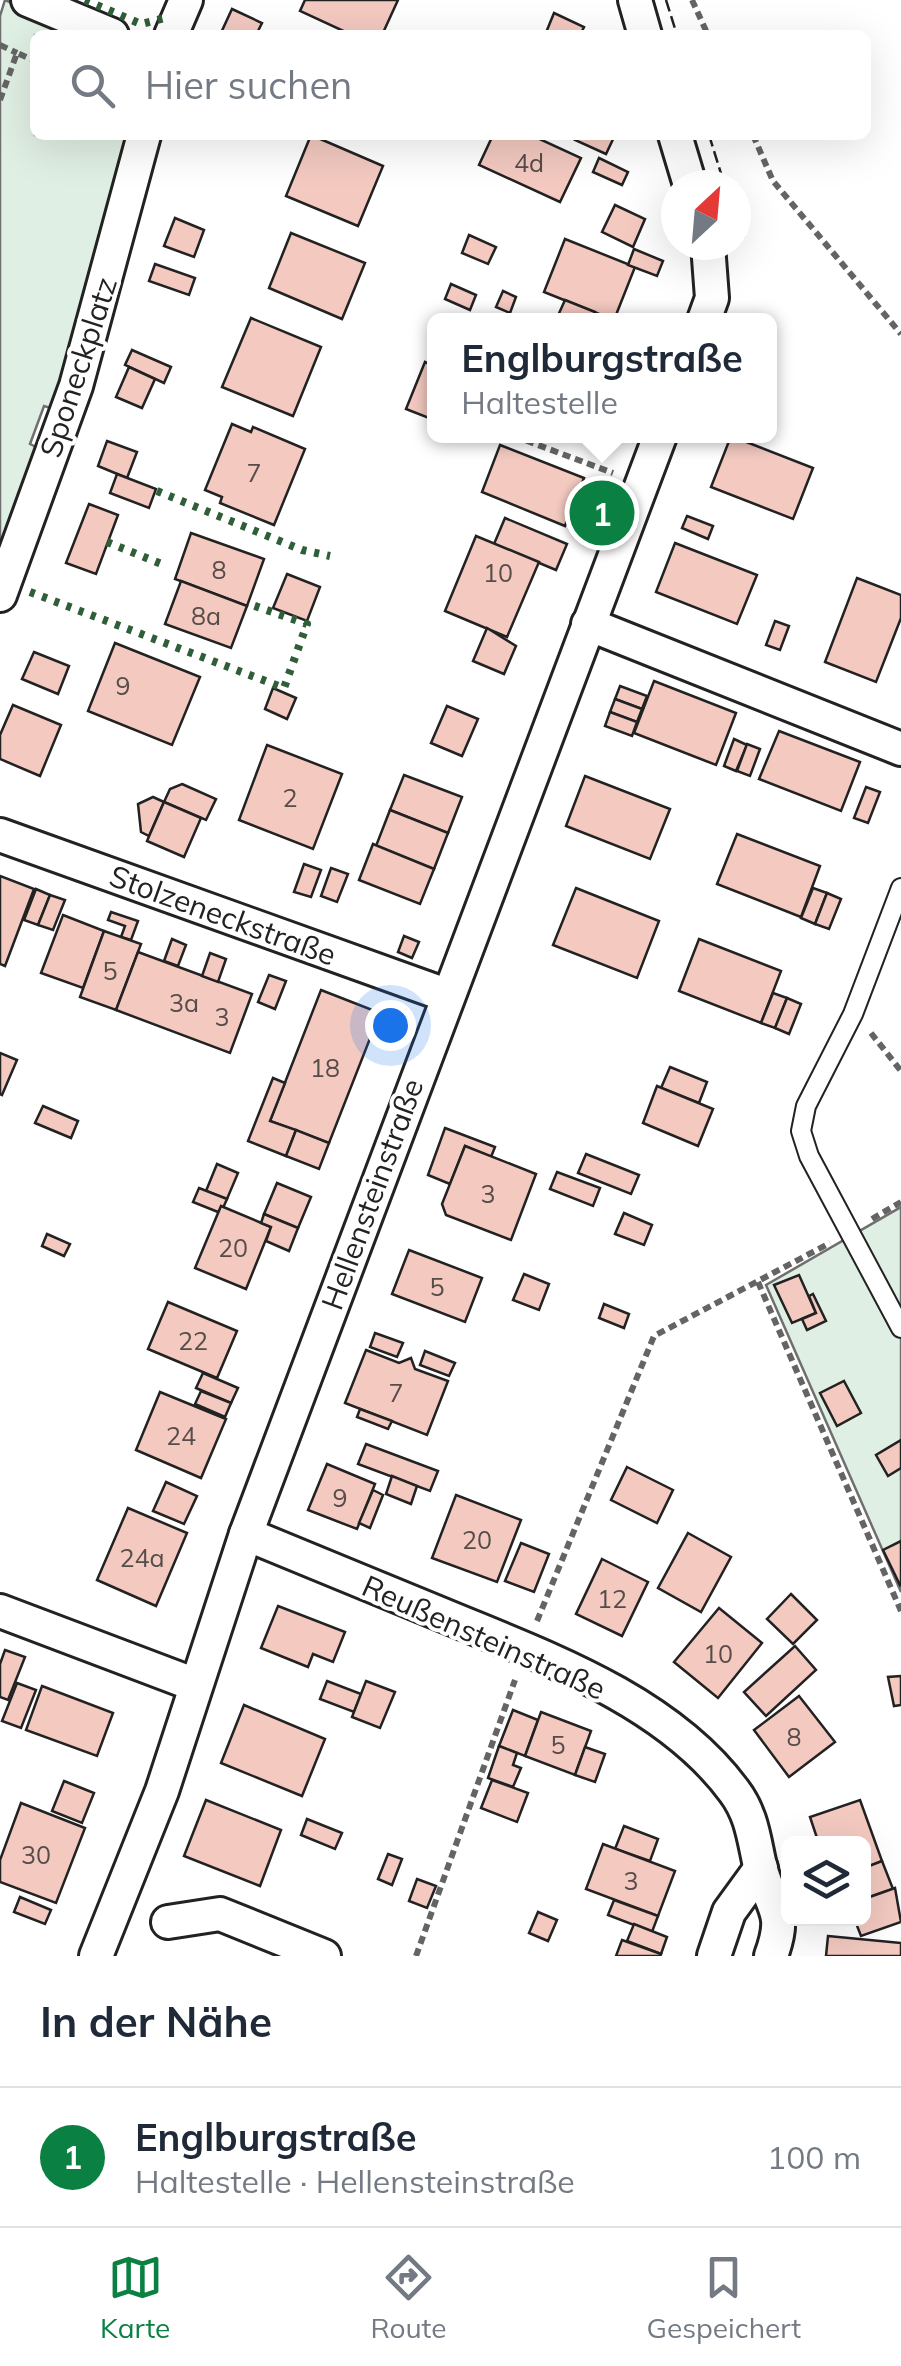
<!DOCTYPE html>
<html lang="de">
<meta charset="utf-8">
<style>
:root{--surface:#fff;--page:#f2f2f3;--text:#1f2937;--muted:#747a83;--line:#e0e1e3;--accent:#0b8043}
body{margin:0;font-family:Mulish,sans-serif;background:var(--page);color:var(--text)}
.controls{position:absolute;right:30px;bottom:30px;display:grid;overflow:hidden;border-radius:15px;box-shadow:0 10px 40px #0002}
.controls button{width:90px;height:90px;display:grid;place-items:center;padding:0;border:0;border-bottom:2px solid var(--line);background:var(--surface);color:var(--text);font:50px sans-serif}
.compass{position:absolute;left:661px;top:170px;width:90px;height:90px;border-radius:50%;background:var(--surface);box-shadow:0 10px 40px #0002;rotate:26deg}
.you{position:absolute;left:390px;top:1025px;width:35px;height:35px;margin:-25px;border:8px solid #fff;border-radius:50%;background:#1a73e8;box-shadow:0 0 0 15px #1a73e833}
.badge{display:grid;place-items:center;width:65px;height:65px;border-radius:50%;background:var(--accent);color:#fff;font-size:32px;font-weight:700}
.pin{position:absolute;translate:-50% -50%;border:5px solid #fff;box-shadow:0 2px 10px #0006}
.popup{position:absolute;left:427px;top:313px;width:350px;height:130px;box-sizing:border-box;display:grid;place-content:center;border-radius:15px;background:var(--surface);filter:drop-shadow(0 2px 8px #0005);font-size:32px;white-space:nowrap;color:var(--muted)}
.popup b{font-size:38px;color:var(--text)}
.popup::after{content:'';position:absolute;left:50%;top:100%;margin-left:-20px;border:20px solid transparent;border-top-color:var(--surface)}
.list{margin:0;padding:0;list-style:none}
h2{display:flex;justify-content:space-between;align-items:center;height:130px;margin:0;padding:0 40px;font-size:42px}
h2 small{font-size:32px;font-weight:400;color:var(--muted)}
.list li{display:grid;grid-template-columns:65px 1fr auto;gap:30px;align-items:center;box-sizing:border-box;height:140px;padding:0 40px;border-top:2px solid var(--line)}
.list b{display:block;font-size:38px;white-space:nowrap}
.list p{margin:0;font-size:32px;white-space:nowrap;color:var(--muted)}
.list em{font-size:32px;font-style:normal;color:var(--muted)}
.icon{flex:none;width:55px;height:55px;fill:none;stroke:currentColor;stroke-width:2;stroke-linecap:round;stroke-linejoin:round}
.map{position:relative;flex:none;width:901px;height:1956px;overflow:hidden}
.search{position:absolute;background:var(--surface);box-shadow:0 10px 40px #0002;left:30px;right:30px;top:30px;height:110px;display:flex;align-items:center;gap:25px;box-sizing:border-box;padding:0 35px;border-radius:15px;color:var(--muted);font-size:38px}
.sheet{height:270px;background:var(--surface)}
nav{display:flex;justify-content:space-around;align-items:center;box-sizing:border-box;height:140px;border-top:2px solid var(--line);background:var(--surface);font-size:28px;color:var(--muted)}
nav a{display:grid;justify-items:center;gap:5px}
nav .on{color:var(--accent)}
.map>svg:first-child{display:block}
.green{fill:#e0efe3;stroke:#6f6f6f;stroke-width:2.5}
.building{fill:#f3c9c0;stroke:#222;stroke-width:2.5}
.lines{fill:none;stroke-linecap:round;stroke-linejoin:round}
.lane-casing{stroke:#222;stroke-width:22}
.street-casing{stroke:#222;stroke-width:38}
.path{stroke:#646464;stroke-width:6;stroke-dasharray:8 5;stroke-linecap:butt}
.lane{stroke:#fff;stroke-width:18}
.street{stroke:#fff;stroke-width:32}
.hedge{stroke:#2f5e38;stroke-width:8;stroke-dasharray:5 8;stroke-linecap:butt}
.fence{stroke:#222;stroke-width:2.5;stroke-dasharray:12 5;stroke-linecap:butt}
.labels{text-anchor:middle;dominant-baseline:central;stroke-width:8;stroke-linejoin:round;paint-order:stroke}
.number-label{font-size:25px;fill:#564c4a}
.street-label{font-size:30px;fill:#222;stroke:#fff}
</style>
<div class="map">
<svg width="901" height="1956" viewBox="0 0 901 1956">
<rect width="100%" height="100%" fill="#fff"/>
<!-- green -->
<g class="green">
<path d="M5,0L89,35H35V135H130L54,409L44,406L30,444L40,449L0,567V16Z"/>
<path d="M901,1207V1592L766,1285Z"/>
</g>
<!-- building -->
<g class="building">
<path d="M305,0H398L382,35H352L300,11Z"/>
<path d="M232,9L262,23L256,35H220Z"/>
<path d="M554,13L584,27L580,35H545Z"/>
<path d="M311,135L383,166L358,226L286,196Z"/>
<path d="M493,135H531L581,158L560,202L479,165Z"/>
<path d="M578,135H615L606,154L575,140Z"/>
<path d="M599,158L628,172L622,185L593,172Z"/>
<path d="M615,205L645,219L633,247L602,232Z"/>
<path d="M175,218L204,230L194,257L164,246Z"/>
<path d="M291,233L365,263L342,319L269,288Z"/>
<path d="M469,235L496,247L488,264L462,253Z"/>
<path d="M565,239L635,267L614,320L544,292Z"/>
<path d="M634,249L663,261L657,276L628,265Z"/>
<path d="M155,264L195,278L189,295L149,281Z"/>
<path d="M451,284L476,295L470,310L445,299Z"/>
<path d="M503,291L516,297L510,313L496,307Z"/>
<path d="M565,300L595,312L591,320H556Z"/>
<path d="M251,318L321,347L293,416L222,387Z"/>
<path d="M132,350L171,367L164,383L125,365Z"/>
<path d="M425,362L434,366V420L406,409Z"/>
<path d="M129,367L155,379L142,408L116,397Z"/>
<path d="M232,424L251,432L253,427L305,449L274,525L220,503L222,497L205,490Z"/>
<path d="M731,436L813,468L793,519L711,487Z"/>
<path d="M107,441L137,452L127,478L98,466Z"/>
<path d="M500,445L584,478L565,526L482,492Z"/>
<path d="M117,474L156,489L149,508L110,493Z"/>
<path d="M89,504L118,515L96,574L66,563Z"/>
<path d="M687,516L713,526L708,539L682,528Z"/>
<path d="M505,518L567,544L556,570L494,544Z"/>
<path d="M191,533L264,559L247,606L175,579Z"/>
<path d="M476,536L539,562L507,637L445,611Z"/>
<path d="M675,543L757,575L737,624L656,592Z"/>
<path d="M287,574L320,587L307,621L273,608Z"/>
<path d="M857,578L901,595V618L876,682L825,662Z"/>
<path d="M181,581L247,606L231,648L165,624Z"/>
<path d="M775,621L789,626L780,650L766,645Z"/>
<path d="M487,628L516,646L504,674L473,661Z"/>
<path d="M115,643L200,677L172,745L88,711Z"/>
<path d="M34,652L69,666L58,694L22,679Z"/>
<path d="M654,681L736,713L716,765L634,733Z"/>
<path d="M620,686L647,696L642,709L615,699Z"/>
<path d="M273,688L296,698L287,719L265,709Z"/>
<path d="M615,699L642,709L637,722L610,712Z"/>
<path d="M13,705L61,725L40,776L0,759V735Z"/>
<path d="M447,706L478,719L462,756L431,743Z"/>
<path d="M610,712L637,722L632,736L605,726Z"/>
<path d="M779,731L860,762L841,811L759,779Z"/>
<path d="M734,739L747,745L736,771L724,766Z"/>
<path d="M747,744L760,749L750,776L737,771Z"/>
<path d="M267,745L342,774L313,849L239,820Z"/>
<path d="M404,775L462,797L448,833L390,810Z"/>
<path d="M585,776L670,809L650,859L566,826Z"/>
<path d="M182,784L216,799L206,820L164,802L170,789Z"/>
<path d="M866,787L880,792L868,823L854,818Z"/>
<path d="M153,797L164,802L149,836L141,832L138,804Z"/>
<path d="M164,802L201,818L184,857L147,841Z"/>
<path d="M390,810L448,833L434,869L376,846Z"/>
<path d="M737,834L820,866L801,917L717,884Z"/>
<path d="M373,844L434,869L420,904L359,880Z"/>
<path d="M304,864L321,870L311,897L294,892Z"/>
<path d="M331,868L348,874L337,902L321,896Z"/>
<path d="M0,876L34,889L5,966L0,964Z"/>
<path d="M576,888L659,921L637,978L553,945Z"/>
<path d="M813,888L827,893L815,924L801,918Z"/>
<path d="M36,889L50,895L38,925L24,920Z"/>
<path d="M827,893L841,899L829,929L815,924Z"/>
<path d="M50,895L65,900L53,930L38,925Z"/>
<path d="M111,912L138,921L131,940L121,937L125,926L108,920Z"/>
<path d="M63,915L104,931L83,988L41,973Z"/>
<path d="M104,931L141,944L116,1010L80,997Z"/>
<path d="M404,936L419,942L412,958L398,952Z"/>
<path d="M172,939L186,945L178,966L164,961Z"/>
<path d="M699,939L781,971L761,1023L679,991Z"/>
<path d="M138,952L252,994L230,1053L116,1010Z"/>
<path d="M210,953L226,959L218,982L202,976Z"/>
<path d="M269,975L286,981L275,1009L258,1002Z"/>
<path d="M321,990L380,1013L329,1143L270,1121Z"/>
<path d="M773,993L787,998L775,1028L761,1023Z"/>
<path d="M787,998L801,1004L789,1034L775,1028Z"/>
<path d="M0,1053L17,1060L2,1095L0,1094Z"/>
<path d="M670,1067L707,1082L699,1103L661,1088Z"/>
<path d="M273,1078L285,1083L270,1121L296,1130L286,1156L248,1141Z"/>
<path d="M657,1086L713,1109L698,1146L643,1123Z"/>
<path d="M43,1106L78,1121L71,1138L35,1123Z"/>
<path d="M445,1128L495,1147L491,1157L465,1146L450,1184L428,1175Z"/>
<path d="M296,1130L329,1143L319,1169L286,1156Z"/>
<path d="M465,1146L536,1174L511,1240L446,1215L442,1204Z"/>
<path d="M586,1154L639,1175L631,1194L578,1173Z"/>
<path d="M217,1164L238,1173L227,1199L206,1191Z"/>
<path d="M557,1172L600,1188L593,1206L550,1189Z"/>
<path d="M277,1183L311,1197L298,1228L264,1214Z"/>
<path d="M199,1188L227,1199L223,1208L218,1212L193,1202Z"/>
<path d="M221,1206L271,1227L246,1289L195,1268Z"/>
<path d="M624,1213L652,1225L644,1245L615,1234Z"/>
<path d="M264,1214L298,1228L289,1251L266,1241L271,1227L261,1223Z"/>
<path d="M47,1234L70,1244L64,1256L42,1246Z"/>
<path d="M409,1250L482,1278L465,1322L392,1294Z"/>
<path d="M524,1274L549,1284L539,1310L513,1300Z"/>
<path d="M799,1275L816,1313L792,1323L774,1285Z"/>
<path d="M813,1294L826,1321L807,1330L802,1319L816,1313L809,1296Z"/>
<path d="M168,1302L237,1331L217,1378L148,1349Z"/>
<path d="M604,1304L629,1314L624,1328L599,1318Z"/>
<path d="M375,1333L403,1343L397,1357L370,1347Z"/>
<path d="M366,1350L399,1363L411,1358L415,1369L448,1381L427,1435L345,1403Z"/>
<path d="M425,1351L455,1363L449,1376L420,1365Z"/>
<path d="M203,1373L238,1388L231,1403L196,1388Z"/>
<path d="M844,1381L861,1413L837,1426L820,1393Z"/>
<path d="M201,1391L231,1403L225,1417L195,1404Z"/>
<path d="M160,1392L226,1419L201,1478L136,1450Z"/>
<path d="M360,1409L392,1421L388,1429L357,1417Z"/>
<path d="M901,1440V1468L888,1476L876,1455Z"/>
<path d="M366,1444L438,1471L430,1491L358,1464Z"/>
<path d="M327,1464L375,1484L357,1529L308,1510Z"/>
<path d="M627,1467L673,1490L657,1523L611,1500Z"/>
<path d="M392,1476L417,1486L411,1504L386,1494Z"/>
<path d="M166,1482L197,1496L184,1524L153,1511Z"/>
<path d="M373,1490L383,1495L370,1528L359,1523Z"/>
<path d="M456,1495L521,1520L497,1582L432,1558Z"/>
<path d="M128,1508L187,1533L156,1606L97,1580Z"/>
<path d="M688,1533L731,1557L701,1612L658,1588Z"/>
<path d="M901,1541V1584L900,1585L883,1550Z"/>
<path d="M521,1543L549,1554L534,1592L505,1581Z"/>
<path d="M602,1559L648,1582L622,1636L576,1614Z"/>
<path d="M791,1594L817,1620L793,1644L767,1619Z"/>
<path d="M278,1606L345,1632L333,1662L313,1654L308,1667L261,1648Z"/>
<path d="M719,1608L762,1643L718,1698L674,1662Z"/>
<path d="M795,1646L816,1670L766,1716L744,1692Z"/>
<path d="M5,1650L25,1657L8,1700L0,1697V1664Z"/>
<path d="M901,1676V1705L894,1706L888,1677Z"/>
<path d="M327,1681L361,1694L354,1712L320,1699Z"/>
<path d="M366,1681L395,1692L380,1728L352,1717Z"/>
<path d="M17,1683L36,1690L21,1728L2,1721Z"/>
<path d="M42,1686L113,1713L97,1756L26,1730Z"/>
<path d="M799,1696L835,1742L789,1777L754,1730Z"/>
<path d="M244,1705L325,1739L302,1796L221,1763Z"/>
<path d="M513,1710L538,1720L525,1756L499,1746Z"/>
<path d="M541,1712L591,1731L575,1775L525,1756Z"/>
<path d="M499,1746L517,1753L513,1765L521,1768L513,1787L488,1778Z"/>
<path d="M585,1747L605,1754L595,1782L575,1775Z"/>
<path d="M492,1780L528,1793L517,1822L481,1808Z"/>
<path d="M64,1781L94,1793L82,1823L52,1811Z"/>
<path d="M206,1800L281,1830L260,1886L184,1856Z"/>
<path d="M860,1800L882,1861L864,1868V1844H819L810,1817Z"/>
<path d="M21,1803L85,1828L56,1903L0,1882V1860Z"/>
<path d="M307,1819L342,1833L335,1849L301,1835Z"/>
<path d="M624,1826L658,1839L650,1861L615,1849Z"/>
<path d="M603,1844L675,1871L658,1916L586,1889Z"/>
<path d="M388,1854L402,1859L392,1885L378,1879Z"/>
<path d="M882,1861L893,1889L864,1899V1868Z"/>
<path d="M417,1879L436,1886L427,1908L409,1901Z"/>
<path d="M895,1888L901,1922L861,1936L854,1918H864V1899Z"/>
<path d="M20,1897L51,1910L45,1924L14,1912Z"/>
<path d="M614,1900L658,1916L652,1932L608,1915Z"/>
<path d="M538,1912L557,1920L548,1941L529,1933Z"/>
<path d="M634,1924L667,1937L661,1954L627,1941Z"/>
<path d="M828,1936L901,1943V1956H826Z"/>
<path d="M622,1940L661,1954L660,1956H616Z"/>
</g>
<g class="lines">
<!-- lane casing -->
<g class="lane-casing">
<path id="lane" d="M901,888L853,1014L806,1106L801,1131L809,1156L901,1328"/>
</g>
<!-- street casing -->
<g class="street-casing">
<g id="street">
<path d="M28,0L112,35"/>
<path d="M635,0L645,35"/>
<path d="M171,35L186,0"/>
<path d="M675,135L690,185"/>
<path d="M704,320L712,298L708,245"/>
<path d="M0,595L76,386L144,135"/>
<path d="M588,624L901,749"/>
<path d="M0,835L446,995"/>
<path d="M246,1534C312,1561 377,1588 443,1615C544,1657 667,1700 734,1791C753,1816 754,1842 761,1870C773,1911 787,1912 771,1956"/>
<path d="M0,1611L193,1684"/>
<path d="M168,1922L220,1914L324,1956"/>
<path d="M96,1956L162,1791L246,1534L660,436"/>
<path d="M714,1956L729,1912L761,1868"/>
</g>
</g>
<!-- path -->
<g class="path">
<path d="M692,0L708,35"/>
<path d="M0,45L17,53"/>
<path d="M0,100L17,53L35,61"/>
<path d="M753,135L773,181L901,334"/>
<path d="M514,436L613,473"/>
<path d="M871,1033L901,1071"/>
<path d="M872,1219L901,1202"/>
<path d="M758,1282L901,1611"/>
<path d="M537,1621L654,1336L830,1243"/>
<path d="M416,1956L515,1680"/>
</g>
<!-- lane -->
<use href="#lane" class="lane"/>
<!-- street -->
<use href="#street" class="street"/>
<!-- hedge -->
<g class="hedge">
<path d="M85,0L141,24L165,18"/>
<path d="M157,491L302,550L330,556"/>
<path d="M107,542L164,565"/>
<path d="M30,592L284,688L307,624L252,605"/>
</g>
<!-- fence -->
<g class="fence">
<path d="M666,0L677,35"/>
<path d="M709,135L723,180"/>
<path d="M736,218L744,238"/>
</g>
</g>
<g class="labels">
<!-- number labels -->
<g class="number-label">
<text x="529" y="162">4d</text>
<text x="254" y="472">7</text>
<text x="219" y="569">8</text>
<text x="498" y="572">10</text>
<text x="206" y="615">8a</text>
<text x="123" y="685">9</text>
<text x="290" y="797">2</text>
<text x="110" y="970">5</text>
<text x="184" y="1002">3a</text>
<text x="222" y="1016">3</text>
<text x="325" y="1067">18</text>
<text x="488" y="1193">3</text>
<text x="233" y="1247">20</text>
<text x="437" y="1286">5</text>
<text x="193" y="1340">22</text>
<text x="396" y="1392">7</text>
<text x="181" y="1435">24</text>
<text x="340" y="1497">9</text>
<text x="477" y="1539">20</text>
<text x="142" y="1557">24a</text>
<text x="612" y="1598">12</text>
<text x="718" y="1653">10</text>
<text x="794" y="1736">8</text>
<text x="558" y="1744">5</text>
<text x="36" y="1854">30</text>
<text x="631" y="1880">3</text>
</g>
<!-- street labels -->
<g class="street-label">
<text transform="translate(78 367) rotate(-72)">Sponeckplatz</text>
<text transform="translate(223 915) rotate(20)">Stolzeneckstraße</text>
<text transform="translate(372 1194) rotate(-70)">Hellensteinstraße</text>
<text transform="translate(484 1637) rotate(24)">Reußensteinstraße</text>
</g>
</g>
</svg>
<div class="controls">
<button><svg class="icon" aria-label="layers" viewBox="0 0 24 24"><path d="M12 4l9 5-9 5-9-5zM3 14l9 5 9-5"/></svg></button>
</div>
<svg class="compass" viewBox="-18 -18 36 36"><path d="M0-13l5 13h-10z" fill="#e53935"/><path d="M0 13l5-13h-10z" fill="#747a83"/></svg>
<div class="you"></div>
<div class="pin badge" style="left:602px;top:513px">1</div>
<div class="popup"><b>Englburgstraße</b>Haltestelle</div>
<div class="search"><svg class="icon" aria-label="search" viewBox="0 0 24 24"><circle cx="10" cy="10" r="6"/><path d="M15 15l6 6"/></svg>Hier suchen</div>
</div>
<section class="sheet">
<h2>In der Nähe<small></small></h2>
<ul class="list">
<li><span class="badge">1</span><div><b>Englburgstraße</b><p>Haltestelle · Hellensteinstraße</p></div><em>100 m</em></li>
</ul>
</section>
<nav>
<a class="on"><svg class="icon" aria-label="map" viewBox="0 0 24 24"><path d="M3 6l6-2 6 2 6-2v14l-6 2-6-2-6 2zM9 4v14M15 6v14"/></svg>Karte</a>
<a><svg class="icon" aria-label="directions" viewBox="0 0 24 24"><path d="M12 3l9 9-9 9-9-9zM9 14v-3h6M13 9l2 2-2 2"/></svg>Route</a>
<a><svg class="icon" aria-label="saved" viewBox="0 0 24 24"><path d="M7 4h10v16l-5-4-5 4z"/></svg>Gespeichert</a>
</nav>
